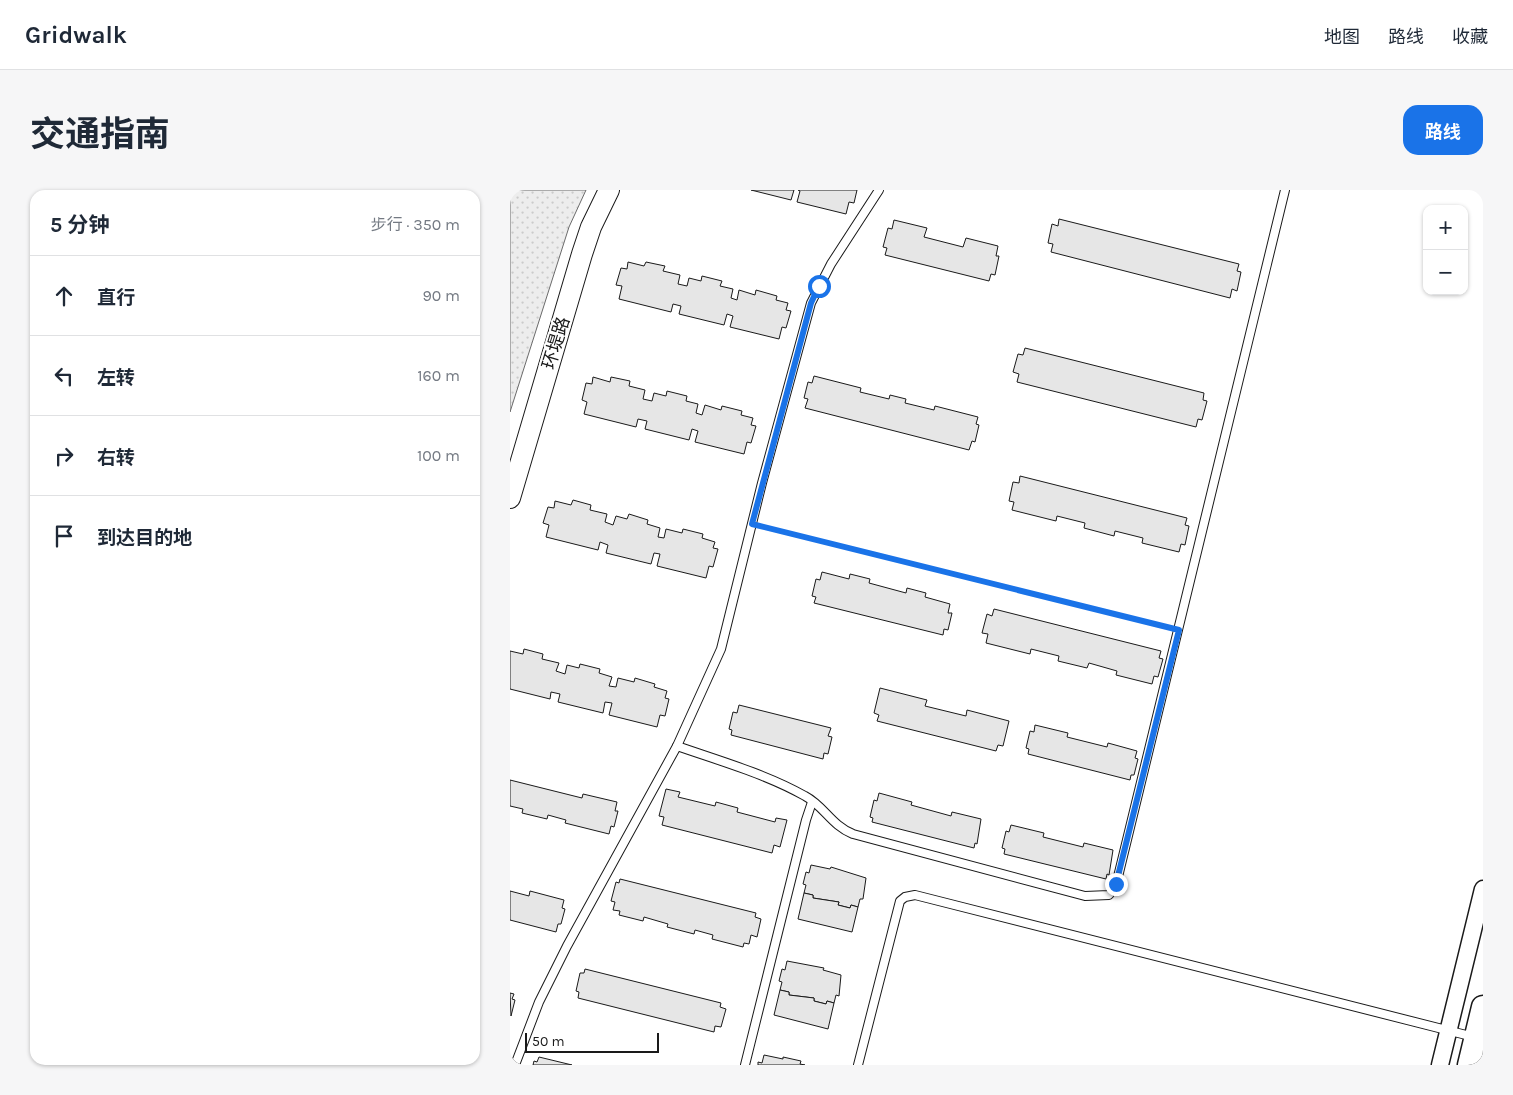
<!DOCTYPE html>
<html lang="zh">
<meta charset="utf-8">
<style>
:root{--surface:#fff;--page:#f6f6f7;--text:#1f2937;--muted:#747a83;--line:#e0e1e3;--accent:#1a73e8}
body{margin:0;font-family:Karla,"Noto Sans SC",sans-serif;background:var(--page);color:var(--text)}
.controls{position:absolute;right:15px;top:15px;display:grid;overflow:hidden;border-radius:10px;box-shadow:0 1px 4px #0004}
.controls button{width:45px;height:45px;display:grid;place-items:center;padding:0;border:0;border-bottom:1px solid var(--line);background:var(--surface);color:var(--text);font:25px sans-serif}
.scale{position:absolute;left:15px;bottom:12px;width:134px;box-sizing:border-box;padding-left:5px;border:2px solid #1a1a1a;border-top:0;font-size:14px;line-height:18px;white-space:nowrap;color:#1a1a1a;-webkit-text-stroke:4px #fff;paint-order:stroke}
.stop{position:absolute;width:15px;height:15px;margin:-11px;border:4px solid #1a73e8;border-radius:50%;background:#fff}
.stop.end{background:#1a73e8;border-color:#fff;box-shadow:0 1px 5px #0008}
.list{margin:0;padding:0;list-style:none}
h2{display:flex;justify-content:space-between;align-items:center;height:65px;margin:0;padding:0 20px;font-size:21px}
h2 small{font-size:16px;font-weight:400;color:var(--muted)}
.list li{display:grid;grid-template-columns:32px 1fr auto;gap:15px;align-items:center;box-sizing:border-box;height:80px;padding:0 20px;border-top:1px solid var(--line)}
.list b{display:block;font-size:19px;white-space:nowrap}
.list em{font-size:16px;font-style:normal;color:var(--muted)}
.icon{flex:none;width:28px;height:28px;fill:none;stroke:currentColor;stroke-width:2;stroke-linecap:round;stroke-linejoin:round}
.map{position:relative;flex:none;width:973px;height:875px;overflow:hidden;border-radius:15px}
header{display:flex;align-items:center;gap:30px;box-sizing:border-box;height:70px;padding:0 25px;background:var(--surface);border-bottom:1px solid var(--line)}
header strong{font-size:24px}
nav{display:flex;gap:28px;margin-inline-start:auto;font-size:18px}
.intro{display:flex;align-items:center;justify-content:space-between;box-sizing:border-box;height:120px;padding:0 30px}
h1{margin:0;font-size:35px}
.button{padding:12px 22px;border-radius:15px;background:var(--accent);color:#fff;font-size:18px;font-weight:700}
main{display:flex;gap:30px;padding:0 30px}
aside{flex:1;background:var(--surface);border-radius:15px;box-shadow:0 1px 4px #0004}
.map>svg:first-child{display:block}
.grass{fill:url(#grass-dots);stroke:#6a6a6a}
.building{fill:#e6e6e6;stroke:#1a1a1a}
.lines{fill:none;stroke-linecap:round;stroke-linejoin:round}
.service-casing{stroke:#1a1a1a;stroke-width:10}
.minor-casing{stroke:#1a1a1a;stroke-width:19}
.tertiary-casing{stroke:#1a1a1a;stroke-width:22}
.secondary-casing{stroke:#1a1a1a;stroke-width:25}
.path{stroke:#5f5f5f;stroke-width:3;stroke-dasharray:4 2.5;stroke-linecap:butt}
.service{stroke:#fff;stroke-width:8}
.minor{stroke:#fff;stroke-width:16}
.tertiary{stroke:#fff;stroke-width:20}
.secondary{stroke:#fff;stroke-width:22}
.route{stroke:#1a73e8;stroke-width:6}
.labels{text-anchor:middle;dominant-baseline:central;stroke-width:4;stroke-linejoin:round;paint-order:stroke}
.street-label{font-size:18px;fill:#1a1a1a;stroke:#fff}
</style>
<header>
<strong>Gridwalk</strong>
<nav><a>地图</a><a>路线</a><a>收藏</a></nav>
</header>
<div class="intro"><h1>交通指南</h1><a class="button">路线</a></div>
<main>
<aside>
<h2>5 分钟<small>步行 · 350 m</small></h2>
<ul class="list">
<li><svg class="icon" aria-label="ahead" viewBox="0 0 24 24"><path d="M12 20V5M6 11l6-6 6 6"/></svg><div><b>直行</b></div><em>90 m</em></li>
<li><svg class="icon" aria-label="left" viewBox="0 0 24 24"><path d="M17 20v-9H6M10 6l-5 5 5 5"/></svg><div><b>左转</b></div><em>160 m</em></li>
<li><svg class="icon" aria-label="right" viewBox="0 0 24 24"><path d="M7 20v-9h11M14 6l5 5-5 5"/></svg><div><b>右转</b></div><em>100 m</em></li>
<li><svg class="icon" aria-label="arrive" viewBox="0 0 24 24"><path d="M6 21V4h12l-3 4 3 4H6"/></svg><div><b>到达目的地</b></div></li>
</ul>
</aside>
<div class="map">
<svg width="973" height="875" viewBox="0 0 973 875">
<defs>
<pattern id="grass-dots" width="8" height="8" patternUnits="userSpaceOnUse" patternTransform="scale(1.25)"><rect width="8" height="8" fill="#ededed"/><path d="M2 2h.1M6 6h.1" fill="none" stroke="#cbcbcb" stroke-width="1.8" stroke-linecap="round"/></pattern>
</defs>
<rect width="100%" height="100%" fill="#fff"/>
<!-- grass -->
<path class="grass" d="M0,0H76L59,37L0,222Z"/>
<!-- building -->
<g class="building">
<path d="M241,0H284L281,10Z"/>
<path d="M288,0H347L344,13L339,12L336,24L287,12L290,1Z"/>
<path d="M549,29L729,74L727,81L731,82L727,101L722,99L720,108L541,62L543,54L538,53L542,34L548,36Z"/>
<path d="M384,30L417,38L414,47L453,57L456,48L488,56L486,66H489L485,85L481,84L479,91L375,65L377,58L373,57L378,38L382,39Z"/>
<path d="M118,72L134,76L136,72L155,76L153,81L170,85L168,94L177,96L179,88L191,91L192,86L212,91L210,96L223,99L221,108L227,110L229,100L245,105L246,100L267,106L266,110L278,113L276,120L281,121L276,138L272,137L269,149L220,137L223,126L217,124L214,135L169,124L171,116L163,114L161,122L109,109L112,96L106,95L111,78L117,79Z"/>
<path d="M515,158L694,203L693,210L697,211L692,230L688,229L686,237L507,192L509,184L503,182L508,164L513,165Z"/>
<path d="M304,186L351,198L350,202L379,209L380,205L396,209L395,213L424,220L425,216L468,227L466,234L469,235L465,252L462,251L459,260L295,218L298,209L294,208L298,192L302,193Z"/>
<path d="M83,187L100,192L101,187L120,191L119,196L135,200L133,209L142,211L144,203L156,206L157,201L177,206L176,211L188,214L186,223L192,225L195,215L211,220L212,216L232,221L231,225L243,228L241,235L246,236L241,253L237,252L234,264L185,252L188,241L182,239L179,250L135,239L137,231L128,229L126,237L74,224L77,212L72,210L76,193L82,194Z"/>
<path d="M510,286L677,328L675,335L679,336L675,355L671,354L669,362L632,353L633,348L605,341L604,346L574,338L575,333L547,326L546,331L502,320L504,312L499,311L503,292L509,293Z"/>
<path d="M63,310L81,315L80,320L97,324L95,332L103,335L106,326L117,329L119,324L138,330L137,334L150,338L148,347L154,348L156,339L172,343L173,339L193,344L192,348L205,352L203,358L208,359L203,377L199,376L196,388L147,376L150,364L144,363L141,374L96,363L98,355L90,352L88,360L36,347L39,335L33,333L38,317L44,318L45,311L61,315Z"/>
<path d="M312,382L339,389L340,384L360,389L359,393L396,403L397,398L416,403L415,407L440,414L438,423H442L438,440L434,439L433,445L304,413L306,407L302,406L306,389L310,390Z"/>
<path d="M484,419L651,461L649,468L653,469L648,487L644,486L642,494L606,485L607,481L579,473L577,478L548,471L549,466L521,459L520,464L476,453L478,444L472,443L477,424L482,426Z"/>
<path d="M14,459L33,464L32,469L49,473L46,481L55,484L57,475L69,478L70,474L90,479L89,483L102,487L99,496L106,497L108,488L124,492L125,488L145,494L144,497L157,501L155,508L159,509L155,526L150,525L147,537L99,525L102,513L95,512L93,523L48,512L50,504L41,502L40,509L0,499V461L13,464Z"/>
<path d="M370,498L417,510L415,516L456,526L457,520L499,531L493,556L488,555L486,561L367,531L369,525L364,523Z"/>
<path d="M229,515L321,538L318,546L322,547L318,564L314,563L313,569L221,545L222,540L219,539L223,522L227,523Z"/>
<path d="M525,535L558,543L557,547L597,557L598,553L627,561L625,568L628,569L624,585H621L620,590L518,564L519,559L516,558L520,541L524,542Z"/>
<path d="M0,590L72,608L73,604L107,612L105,621H108L104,637L101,636L99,644L55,633L56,630L38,625L37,629L12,623L13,619L0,616Z"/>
<path d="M156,599L170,602L168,607L205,616L206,612L228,618L227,622L265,632L266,628L277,630L270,657L264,655L262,663L152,635L154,627L149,626Z"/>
<path d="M369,603L402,612L401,615L441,626L442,622L471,629L467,654L465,653L464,658L362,632L363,628L360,627L364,610L367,611Z"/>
<path d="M501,635L534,643L533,647L573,657L574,653L603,660L599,685L597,684L596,689L494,664L495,659L492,658L496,641L499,642Z"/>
<path d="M301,675L320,679L321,677L356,688L353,709H350L348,717L341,715L340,718L328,715L329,712L303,708V705L294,703L296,695L293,694L296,682L299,683Z"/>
<path d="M110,689L246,723L245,727L251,729L247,747L241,745L239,754L234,753L233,757L202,749L203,745L185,740L184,744L157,737L158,734L134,727L133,731L109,725L110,721L103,720L105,712L101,711L106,692L109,693Z"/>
<path d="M0,701L19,706L20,701L54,710L52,718L55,719L51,734H48L46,742L0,730Z"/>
<path d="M294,703L303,705V708L329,712L328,715L340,718L341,715L348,717L342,742L288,729Z"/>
<path d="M277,771L314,778L313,780L331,785L329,806L326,805L324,813L317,811L316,814L304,811V808L279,805V802L270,800L272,792L269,791L272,779L275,780Z"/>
<path d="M75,779L211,813L210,817L216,819L211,837L205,836L204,842L68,808L69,802L66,801L70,783H74Z"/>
<path d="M270,800L279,802V805L304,808V811L316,814L317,811L324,813L318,839L264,825Z"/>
<path d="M0,803L4,804L2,809L5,810L1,826Z"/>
<path d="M254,865L273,869V867L291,871L290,874L295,875H248V872L252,873Z"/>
<path d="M29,867L62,875H23L24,871L27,872Z"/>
</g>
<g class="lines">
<!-- service casing -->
<g class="service-casing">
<g id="service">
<path d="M167,556C210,571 256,584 295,606C314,616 321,635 343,644L575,706L599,705L606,695L775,0"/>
<path d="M5,875L29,812L57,756L167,556L211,459L252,293L301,113L321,74L369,0"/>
<path d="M235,875L296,630L302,612"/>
<path d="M348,875L390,711L395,707L405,705L964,847"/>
</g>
</g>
<!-- minor casing -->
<g class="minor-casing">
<path id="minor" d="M930,875L973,699"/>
</g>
<!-- tertiary casing -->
<g class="tertiary-casing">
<path id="tertiary" d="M0,308L72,64L81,37L99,0"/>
</g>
<!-- secondary casing -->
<g class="secondary-casing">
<path id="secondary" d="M959,875L973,817"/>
</g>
<!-- path -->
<path class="path" d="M252,337L656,437"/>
<!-- service -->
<use href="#service" class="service"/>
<!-- minor -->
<use href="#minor" class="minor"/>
<!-- tertiary -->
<use href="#tertiary" class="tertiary"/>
<!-- secondary -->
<use href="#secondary" class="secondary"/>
</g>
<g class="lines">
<!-- route -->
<path class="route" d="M309,96L301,113L242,334L669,440L606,694"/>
</g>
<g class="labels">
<!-- street labels -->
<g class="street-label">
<text transform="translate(46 153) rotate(-73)">环堤路</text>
</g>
</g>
</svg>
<div class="controls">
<button>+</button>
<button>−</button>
</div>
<div class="scale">50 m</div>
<div class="stop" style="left:309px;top:96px"></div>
<div class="stop end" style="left:606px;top:694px"></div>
</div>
</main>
